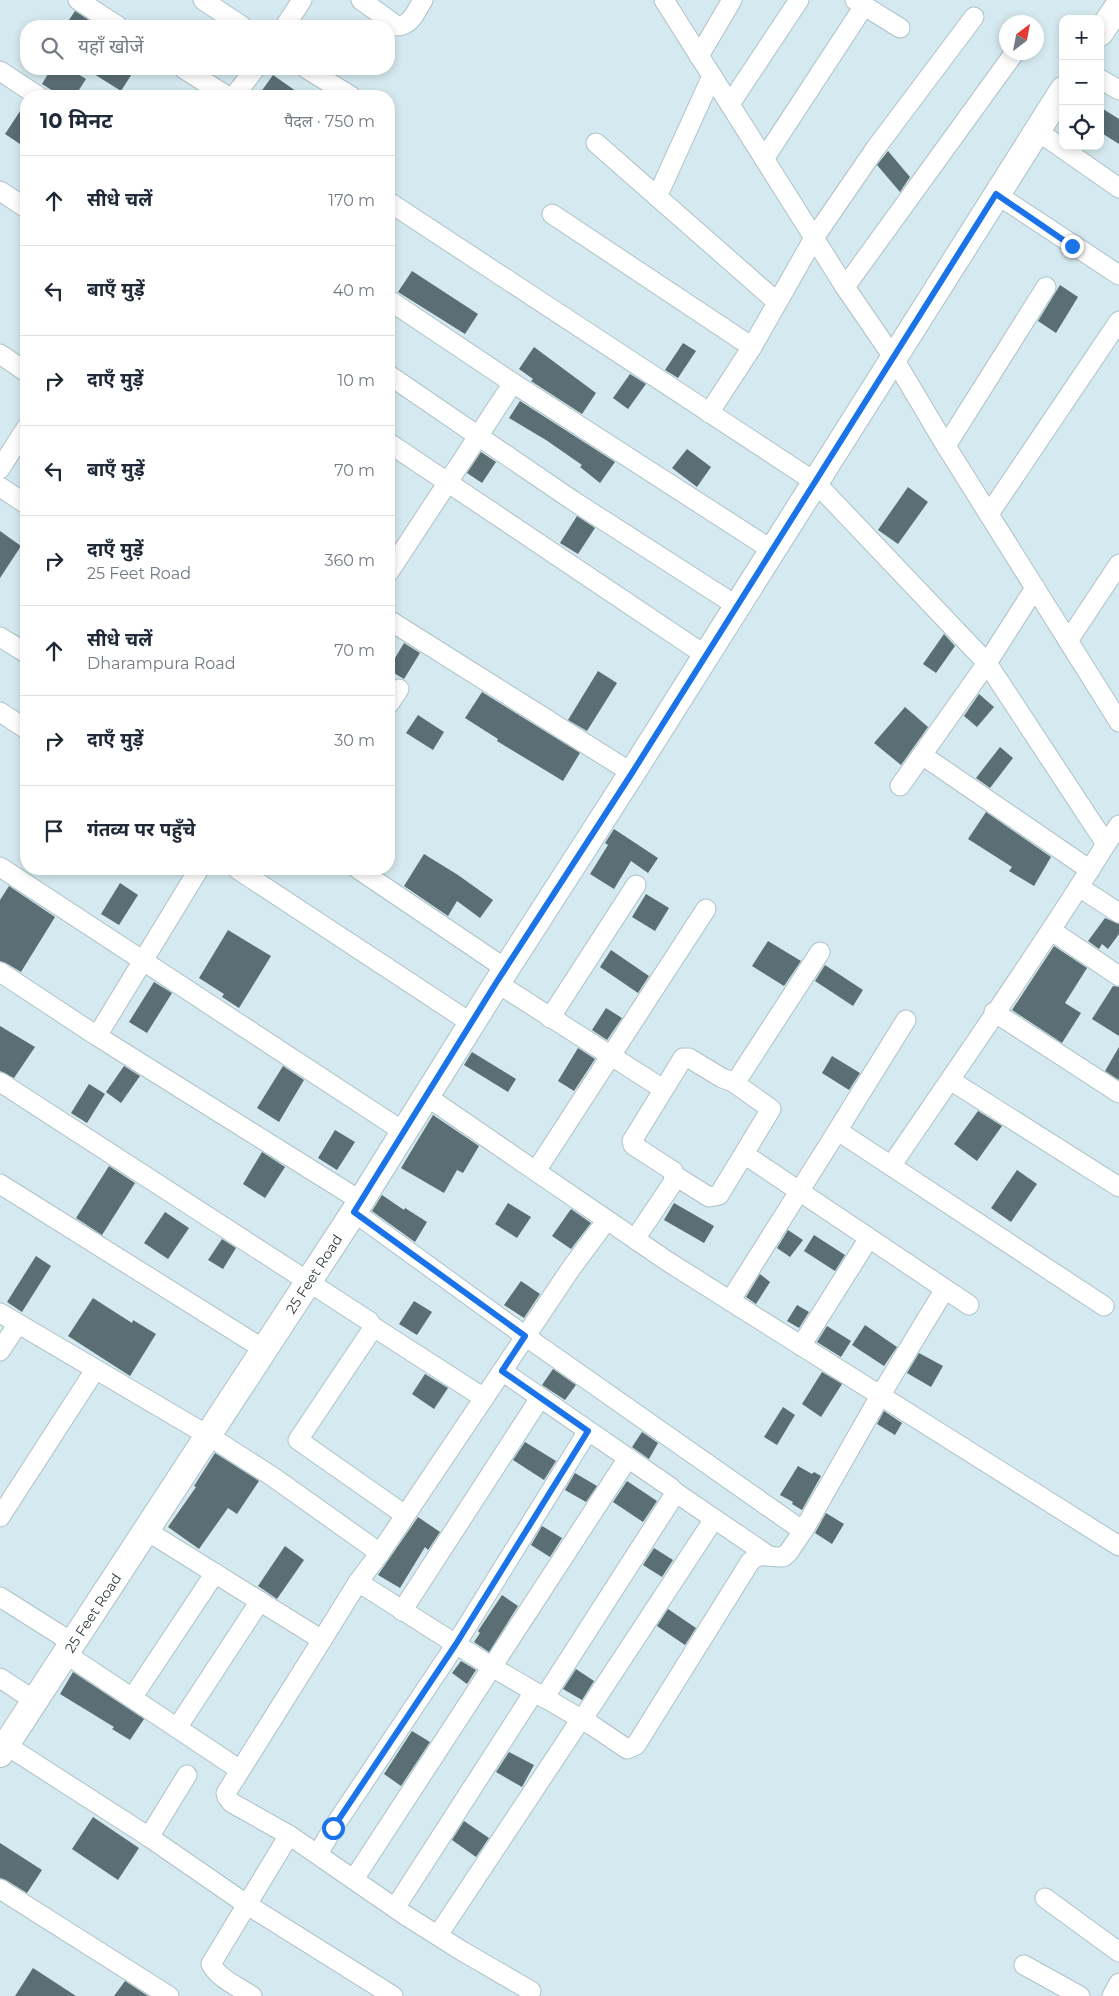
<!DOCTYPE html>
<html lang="hi">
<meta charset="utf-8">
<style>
:root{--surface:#fff;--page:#f6f6f7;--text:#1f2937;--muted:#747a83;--line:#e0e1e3}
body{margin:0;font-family:Montserrat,"Noto Sans Devanagari",sans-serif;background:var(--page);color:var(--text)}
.controls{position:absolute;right:15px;top:15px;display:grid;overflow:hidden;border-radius:10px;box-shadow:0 2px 8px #0003}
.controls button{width:45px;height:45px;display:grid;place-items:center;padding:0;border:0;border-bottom:1px solid var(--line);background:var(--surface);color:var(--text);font:25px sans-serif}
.compass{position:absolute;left:999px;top:15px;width:45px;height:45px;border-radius:50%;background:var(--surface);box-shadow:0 2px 8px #0003;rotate:32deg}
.stop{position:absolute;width:15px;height:15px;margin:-11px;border:4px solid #1a73e8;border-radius:50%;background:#fff}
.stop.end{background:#1a73e8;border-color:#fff;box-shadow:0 1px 5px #0008}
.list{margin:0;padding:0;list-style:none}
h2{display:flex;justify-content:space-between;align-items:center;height:65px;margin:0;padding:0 20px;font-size:21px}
h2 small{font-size:16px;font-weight:400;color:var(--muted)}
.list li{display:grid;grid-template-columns:32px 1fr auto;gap:15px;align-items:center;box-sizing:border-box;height:90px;padding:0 20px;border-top:1px solid var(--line)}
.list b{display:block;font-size:19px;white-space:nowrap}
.list p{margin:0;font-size:16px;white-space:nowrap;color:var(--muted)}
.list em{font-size:16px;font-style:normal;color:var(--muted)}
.icon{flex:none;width:28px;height:28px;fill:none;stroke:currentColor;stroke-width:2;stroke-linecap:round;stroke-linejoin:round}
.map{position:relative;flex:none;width:1119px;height:1996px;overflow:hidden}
.search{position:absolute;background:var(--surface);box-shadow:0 2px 8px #0003;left:20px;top:20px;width:375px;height:55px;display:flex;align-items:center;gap:12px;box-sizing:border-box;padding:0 18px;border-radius:20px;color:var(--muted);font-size:19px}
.panel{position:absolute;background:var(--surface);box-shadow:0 2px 8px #0003;left:20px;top:90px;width:375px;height:785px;border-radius:20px}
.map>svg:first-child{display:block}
.building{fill:#5b6e73}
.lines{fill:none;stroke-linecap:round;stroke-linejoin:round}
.street-casing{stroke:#adc1c7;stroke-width:21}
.secondary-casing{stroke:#adc1c7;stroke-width:28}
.street{stroke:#fff;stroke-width:19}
.secondary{stroke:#fff;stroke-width:26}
.route{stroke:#1a73e8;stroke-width:6}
.labels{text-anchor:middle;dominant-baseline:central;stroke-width:5;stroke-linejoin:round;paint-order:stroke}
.street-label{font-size:14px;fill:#333c3e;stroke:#fff}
</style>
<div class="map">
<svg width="1119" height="1996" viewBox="0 0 1119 1996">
<rect width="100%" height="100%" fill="#d5eaf0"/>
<!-- building -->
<g class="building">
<path d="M75,11L98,26H65Z"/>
<path d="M51,69H70L86,79L75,96H61L42,84Z"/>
<path d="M86,69H135L121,91Z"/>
<path d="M273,75L303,96H258Z"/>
<path d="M26,102V148L5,134Z"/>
<path d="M1100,107L1119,119V144L1100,132Z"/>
<path d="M888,151L910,177L900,192L877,165Z"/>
<path d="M412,271L478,314L465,334L398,292Z"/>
<path d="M1060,285L1078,297L1056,333L1038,321Z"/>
<path d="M683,343L696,351L678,378L665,370Z"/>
<path d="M534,347L596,393L582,414L531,381L533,379L519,369Z"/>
<path d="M630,374L646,384L628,409L613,398Z"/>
<path d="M520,401L615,462L600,483L580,467L582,465L546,440L509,418Z"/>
<path d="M687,449L711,467L697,487L672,468Z"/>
<path d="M481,452L496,462L482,483L467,473Z"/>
<path d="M908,487L928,502L898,544L878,530Z"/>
<path d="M577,516L595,528L578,554L560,543Z"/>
<path d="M0,531L21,546L0,578Z"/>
<path d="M944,634L955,646L936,673L923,664Z"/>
<path d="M404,643L420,653L404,679L389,670V668Z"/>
<path d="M598,671L617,683L587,731L568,720Z"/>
<path d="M482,692L580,753L563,781L497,741L498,739L465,718Z"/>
<path d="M979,694L994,707L977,727L964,716Z"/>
<path d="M905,707L928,727L901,765L874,743Z"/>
<path d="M418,715L444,732L433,750L406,733Z"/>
<path d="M1000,747L1013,758L990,788L976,778Z"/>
<path d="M986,812L1051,857L1034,886L1009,871L1012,867L968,839Z"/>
<path d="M614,829L658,858L648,873L631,861L614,889L590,874L608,845L605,843Z"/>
<path d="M424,854L458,875L493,900L480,918L457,901L448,916L404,886Z"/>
<path d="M120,883L138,895L119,925L101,914Z"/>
<path d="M9,886L55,917L21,972L6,963L0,961V900Z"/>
<path d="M646,894L669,908L655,931L632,917Z"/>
<path d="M1105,918L1119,924V934L1108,949L1102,944L1099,949L1088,941Z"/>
<path d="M228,930L271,956L239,1008L222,997L224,994L199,978Z"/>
<path d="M768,941L801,961L784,986L752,966Z"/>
<path d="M1054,946L1087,968L1065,1003L1081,1013L1062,1043L1012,1010Z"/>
<path d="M611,950L649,976L638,993L600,967Z"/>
<path d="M825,965L863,990L853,1006L815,981Z"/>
<path d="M154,982L172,993L147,1033L129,1022Z"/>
<path d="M1113,986L1119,987V1036L1092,1019Z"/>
<path d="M606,1008L622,1018L607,1040L592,1030Z"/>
<path d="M0,1026L35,1047L14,1078L0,1071Z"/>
<path d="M1119,1047V1080L1105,1071Z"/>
<path d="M578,1048L595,1059L574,1091L558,1081Z"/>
<path d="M472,1052L516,1079L508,1092L464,1065Z"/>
<path d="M832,1056L860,1073L849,1090L822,1073Z"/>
<path d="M124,1066L140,1076L121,1103L106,1092Z"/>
<path d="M283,1066L304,1080L279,1122L257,1108Z"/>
<path d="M89,1084L105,1094L87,1123L71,1113Z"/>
<path d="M978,1111L1002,1126L977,1161L954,1144Z"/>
<path d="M433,1115L479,1146L463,1173L457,1170L444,1193L401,1168Z"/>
<path d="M335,1130L355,1142L337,1170L318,1158Z"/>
<path d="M262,1152L285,1167L265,1198L243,1184Z"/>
<path d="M109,1166L135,1183L102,1235L76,1218Z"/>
<path d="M1017,1170L1037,1184L1011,1222L991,1208Z"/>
<path d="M382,1195L404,1210L405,1208L427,1222L415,1242L372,1211Z"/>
<path d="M508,1203L531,1217L517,1238L495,1224Z"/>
<path d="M674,1203L714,1226L704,1243L664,1220Z"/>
<path d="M571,1209L591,1223L571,1249L552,1236Z"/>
<path d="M165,1212L189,1228L168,1259L144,1243Z"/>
<path d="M788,1230L803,1240L790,1257L777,1248Z"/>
<path d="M814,1235L845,1255L835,1271L804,1251Z"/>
<path d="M222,1239L236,1248L223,1269L208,1260Z"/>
<path d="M36,1256L51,1266L22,1312L7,1302Z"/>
<path d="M760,1274L770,1282L756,1304L746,1297Z"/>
<path d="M521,1281L540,1294L524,1318L504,1305Z"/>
<path d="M93,1298L132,1323L133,1320L156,1334L130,1376L68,1336Z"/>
<path d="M414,1301L432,1312L417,1335L399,1324Z"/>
<path d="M797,1305L809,1312L799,1328L787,1321Z"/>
<path d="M865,1325L897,1347L884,1366L852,1345Z"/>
<path d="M827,1326L851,1341L841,1357L817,1342Z"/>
<path d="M919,1353L943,1366L931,1387L907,1373Z"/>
<path d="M553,1369L576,1385L565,1400L542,1385Z"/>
<path d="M822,1372L842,1384L821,1417L802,1404Z"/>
<path d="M425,1374L448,1388L434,1409L412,1394Z"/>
<path d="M783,1407L795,1415L777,1445L764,1437Z"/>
<path d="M884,1411L902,1423L895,1435L877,1424Z"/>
<path d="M642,1432L658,1443L649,1459L632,1447Z"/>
<path d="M525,1442L556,1461L544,1480L513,1460Z"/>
<path d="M215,1453L259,1481L237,1514L228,1508L199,1549L168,1527L196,1487L194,1486Z"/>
<path d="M798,1466L812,1474L814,1472L821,1476L802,1510L792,1504L793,1502L780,1495Z"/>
<path d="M575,1473L597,1486L586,1502L565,1490Z"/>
<path d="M627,1481L657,1501L643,1522L613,1502Z"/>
<path d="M826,1513L844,1524L832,1544L815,1533Z"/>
<path d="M418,1517L440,1532L428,1550L425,1547L400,1588L378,1575Z"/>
<path d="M542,1526L562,1538L550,1557L531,1545Z"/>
<path d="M285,1546L304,1560L277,1599L258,1586Z"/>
<path d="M654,1548L673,1560L662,1577L643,1565Z"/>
<path d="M502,1595L518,1606L489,1652L474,1642L480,1633L478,1631Z"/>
<path d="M668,1609L696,1628L685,1645L657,1626Z"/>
<path d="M461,1661L476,1670L467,1684L452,1673Z"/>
<path d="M576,1669L594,1681L582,1700L563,1689Z"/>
<path d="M73,1672L144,1719L130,1740L112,1729L114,1727L60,1694Z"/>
<path d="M412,1731L430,1742L401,1786L384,1774Z"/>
<path d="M509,1752L534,1765L522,1787L496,1772Z"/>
<path d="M93,1817L139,1848L118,1880L72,1849Z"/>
<path d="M464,1821L489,1838L476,1857L452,1840Z"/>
<path d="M0,1843L42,1870L27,1893L6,1880L0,1878Z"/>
<path d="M33,1968L76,1996H15Z"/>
<path d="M125,1981L148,1996H114Z"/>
</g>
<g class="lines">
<!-- street casing -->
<g class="street-casing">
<g id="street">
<path d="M78,0L118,26"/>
<path d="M203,0L242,26"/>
<path d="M361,0L397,26C411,26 416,11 423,0"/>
<path d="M664,0L845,287L893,357L946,446L1119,722"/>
<path d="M855,0L900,28"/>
<path d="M285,26L302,0"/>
<path d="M699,56L732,0"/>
<path d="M184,69L227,96"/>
<path d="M307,69L351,96"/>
<path d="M0,71L38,96"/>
<path d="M1100,79L1119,90"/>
<path d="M234,96L255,69"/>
<path d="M730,104L799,0"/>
<path d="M1036,130L1119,188"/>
<path d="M596,143L777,302"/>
<path d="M764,159L864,6"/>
<path d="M0,191L26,208"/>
<path d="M996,194L1119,275"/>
<path d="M657,197L712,76"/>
<path d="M389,202L815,482L987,663L1106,844L1119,825"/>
<path d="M552,214L752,347"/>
<path d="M845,287L1015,52"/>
<path d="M389,300L513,383L389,572"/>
<path d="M0,354L26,372"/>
<path d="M389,375L572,500L737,606"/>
<path d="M513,383L772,550"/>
<path d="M709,413L752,347L814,238L875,149L974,17"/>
<path d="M389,443L705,655"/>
<path d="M946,446L1046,287"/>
<path d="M0,469L26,428"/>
<path d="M0,487L26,504"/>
<path d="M989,514L1119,321"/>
<path d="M389,620L632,773"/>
<path d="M0,637L26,653"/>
<path d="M1068,641L1119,564"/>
<path d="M389,704L399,689"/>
<path d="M0,712L26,729"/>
<path d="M922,755L1090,870"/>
<path d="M900,786L987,663L1035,588"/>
<path d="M0,867L404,1132"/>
<path d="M237,869L471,1023"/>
<path d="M358,869L506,969"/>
<path d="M1079,887L1119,913"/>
<path d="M1052,931L1119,976"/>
<path d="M0,972L97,1036L361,1201"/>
<path d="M497,983L663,1089"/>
<path d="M994,1012L1119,1093"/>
<path d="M550,1018L636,885"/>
<path d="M97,1036L199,869"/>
<path d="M950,1080L1119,1187"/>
<path d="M0,1082L369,1321L372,1326L371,1331L298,1440L405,1515"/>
<path d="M426,1096L667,1261L1119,1546"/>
<path d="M838,1131L1104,1306"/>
<path d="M744,1154L969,1305"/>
<path d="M891,1166C964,1059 1038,953 1106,844"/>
<path d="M536,1171L706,909"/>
<path d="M674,1175L709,1197L719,1195L771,1109L733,1082"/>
<path d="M0,1184L265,1350"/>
<path d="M635,1239L674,1181L673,1171L633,1145L632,1141L683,1058H689L722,1078L733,1082L739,1077L820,952"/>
<path d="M730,1301L826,1149L906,1020"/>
<path d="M0,1313L209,1436L273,1477L380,1553L358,1582L492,1667L593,1726L627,1749L636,1745L750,1562C760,1551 770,1558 783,1557L788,1553L803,1531L525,1336L354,1212"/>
<path d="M372,1326L484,1398"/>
<path d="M801,1346L869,1238"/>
<path d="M0,1351L18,1324"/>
<path d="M502,1371L670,1487L675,1492L673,1497L544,1698"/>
<path d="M675,1492L769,1556"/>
<path d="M0,1517L95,1370"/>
<path d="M147,1531L322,1640L358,1582"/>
<path d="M803,1531L880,1396L945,1289"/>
<path d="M380,1553L572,1267L607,1220"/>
<path d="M0,1597L73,1643"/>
<path d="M402,1611L540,1398"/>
<path d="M66,1654L240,1770"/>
<path d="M0,1678L35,1701"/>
<path d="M132,1698L215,1573"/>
<path d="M582,1720L714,1519"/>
<path d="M177,1728L260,1601"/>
<path d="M6,1745L149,1837L246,1904L393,1996"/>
<path d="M289,1835L232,1803L227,1797L226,1793L322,1640"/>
<path d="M149,1837L187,1775"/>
<path d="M318,1854L333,1828L456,1644L588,1431"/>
<path d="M354,1879L628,1458"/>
<path d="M0,1889L169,1996"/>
<path d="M1045,1898L1119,1952"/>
<path d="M395,1908L534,1692"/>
<path d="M438,1935L581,1719"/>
<path d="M1024,1965L1080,1996"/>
<path d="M252,1996C239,1987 219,1979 211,1964L289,1835L405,1915L462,1951L531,1991"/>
<path d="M1112,1996L1119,1983"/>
</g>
</g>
<!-- secondary casing -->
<g class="secondary-casing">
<g id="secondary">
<path d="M1100,33L1119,5"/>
<path d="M0,1754L354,1212L497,983L632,773L1063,90"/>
</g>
</g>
<!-- street -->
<use href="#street" class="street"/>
<!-- secondary -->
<use href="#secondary" class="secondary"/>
</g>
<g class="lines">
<!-- route -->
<path class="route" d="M333,1828L456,1644L588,1431L502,1371L525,1336L354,1212L496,983L632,773L996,194L1072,246"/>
</g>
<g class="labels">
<!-- street labels -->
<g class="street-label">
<text transform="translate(314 1274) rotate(-57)">25 Feet Road</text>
<text transform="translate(93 1613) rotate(-57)">25 Feet Road</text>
</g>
</g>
</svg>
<div class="controls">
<button>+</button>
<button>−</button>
<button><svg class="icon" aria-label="locate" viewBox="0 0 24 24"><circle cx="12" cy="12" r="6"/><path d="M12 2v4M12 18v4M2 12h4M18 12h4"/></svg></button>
</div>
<svg class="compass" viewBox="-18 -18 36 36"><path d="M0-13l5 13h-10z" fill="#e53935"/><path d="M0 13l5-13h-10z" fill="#747a83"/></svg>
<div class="stop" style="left:333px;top:1828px"></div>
<div class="stop end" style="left:1072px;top:246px"></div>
<div class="search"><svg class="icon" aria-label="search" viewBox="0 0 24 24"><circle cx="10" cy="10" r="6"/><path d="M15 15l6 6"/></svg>यहाँ खोजें</div>
<section class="panel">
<h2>10 मिनट<small>पैदल · 750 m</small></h2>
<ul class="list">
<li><svg class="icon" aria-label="ahead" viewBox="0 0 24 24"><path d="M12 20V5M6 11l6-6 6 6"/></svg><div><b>सीधे चलें</b></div><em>170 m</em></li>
<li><svg class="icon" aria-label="left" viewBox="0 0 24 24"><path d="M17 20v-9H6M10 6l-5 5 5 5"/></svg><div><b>बाएँ मुड़ें</b></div><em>40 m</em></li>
<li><svg class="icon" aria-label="right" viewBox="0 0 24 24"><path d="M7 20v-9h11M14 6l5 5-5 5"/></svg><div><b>दाएँ मुड़ें</b></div><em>10 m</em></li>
<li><svg class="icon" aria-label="left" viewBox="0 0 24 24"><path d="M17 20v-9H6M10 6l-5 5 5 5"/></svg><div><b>बाएँ मुड़ें</b></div><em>70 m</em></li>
<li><svg class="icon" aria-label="right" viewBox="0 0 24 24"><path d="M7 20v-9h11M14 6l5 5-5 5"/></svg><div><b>दाएँ मुड़ें</b><p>25 Feet Road</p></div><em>360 m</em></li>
<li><svg class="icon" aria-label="ahead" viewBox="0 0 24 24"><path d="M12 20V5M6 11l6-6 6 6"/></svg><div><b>सीधे चलें</b><p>Dharampura Road</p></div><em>70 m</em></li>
<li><svg class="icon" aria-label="right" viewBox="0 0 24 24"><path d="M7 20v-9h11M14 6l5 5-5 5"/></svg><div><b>दाएँ मुड़ें</b></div><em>30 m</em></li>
<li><svg class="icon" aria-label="arrive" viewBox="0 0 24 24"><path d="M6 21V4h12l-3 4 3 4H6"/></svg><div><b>गंतव्य पर पहुँचे</b></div></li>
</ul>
</section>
</div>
